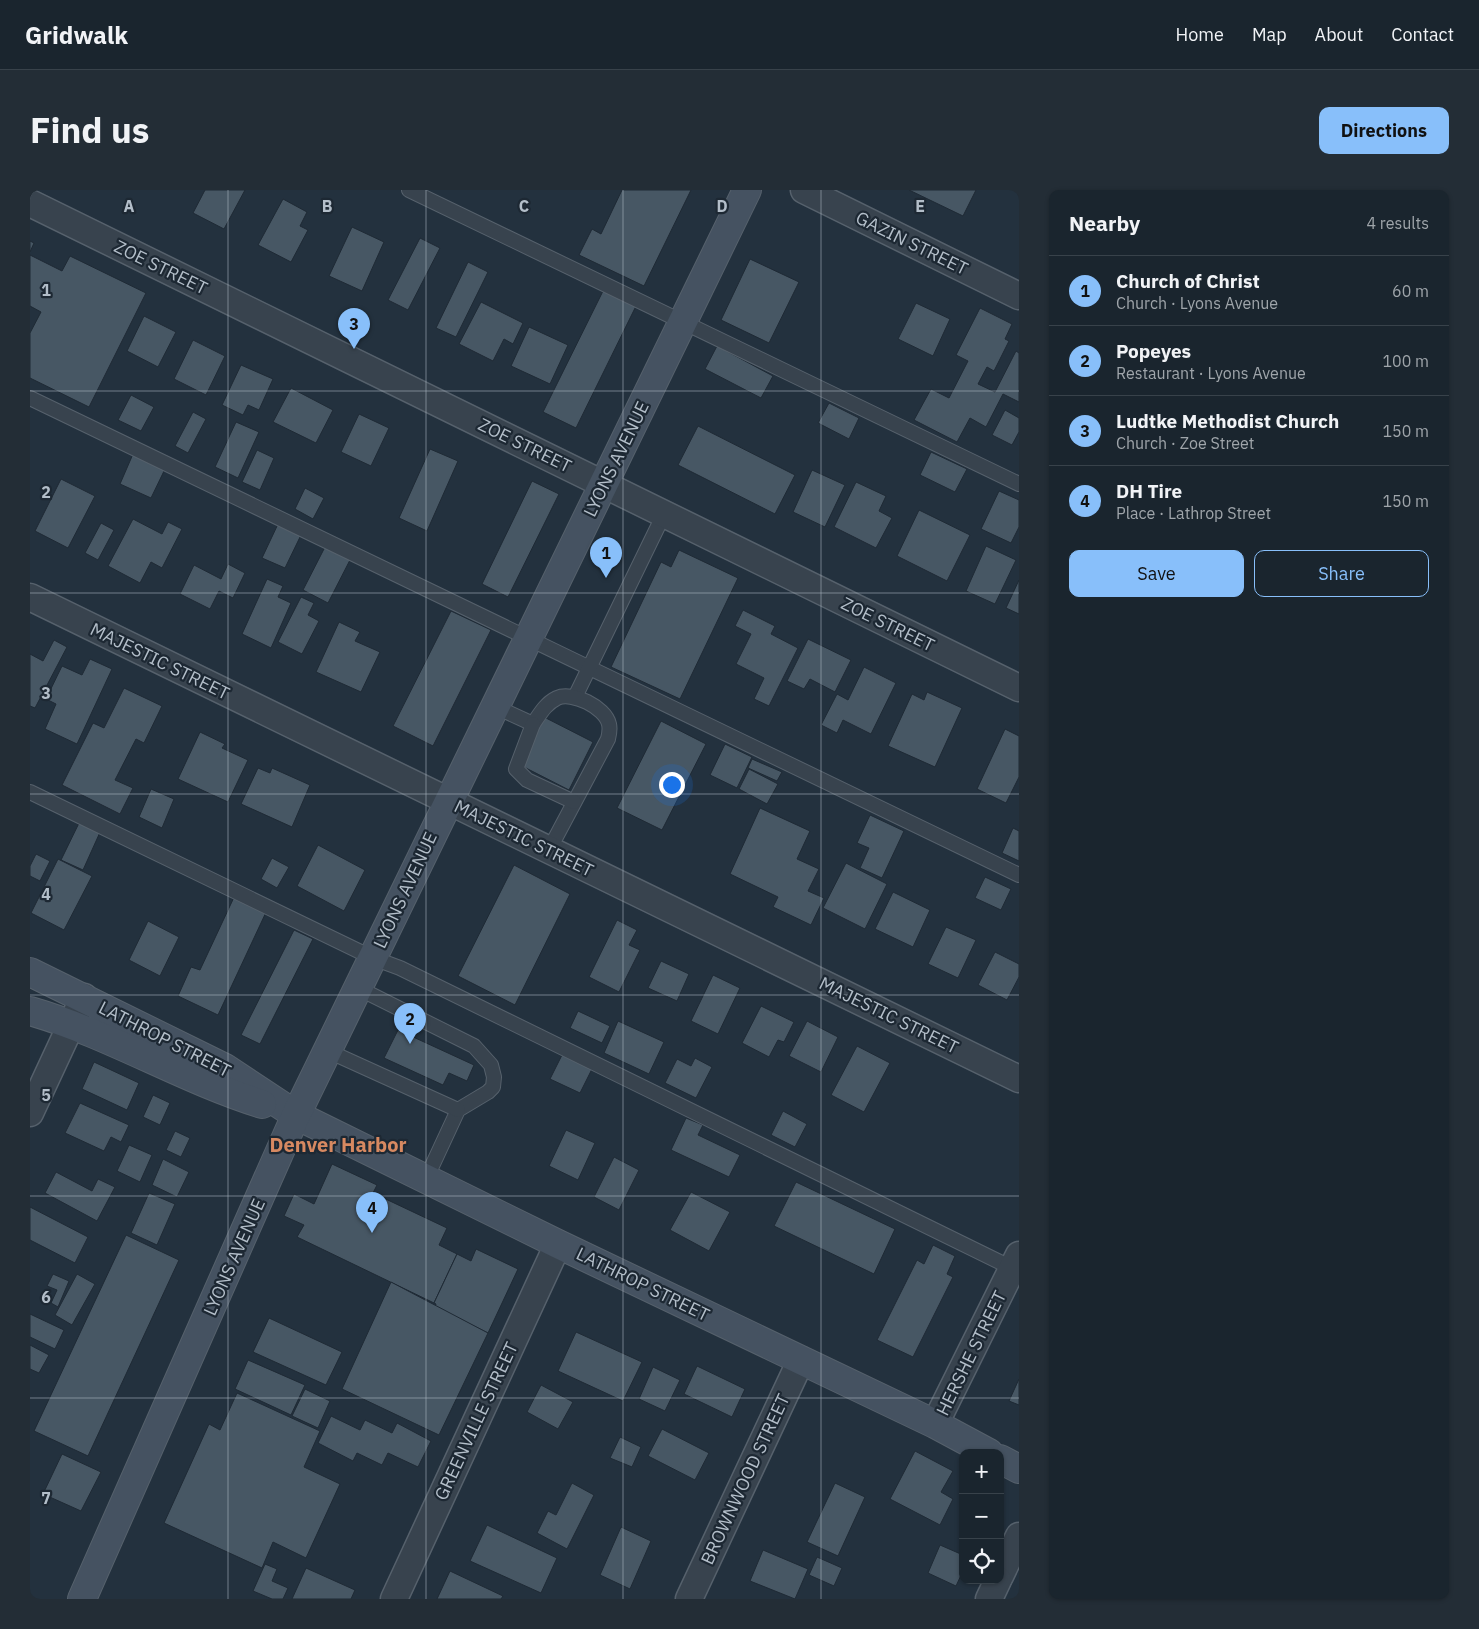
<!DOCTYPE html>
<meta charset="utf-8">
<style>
:root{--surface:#1a252e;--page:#232d36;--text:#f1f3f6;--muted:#9fa5aa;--line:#38424a;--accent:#88bffa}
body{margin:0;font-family:"IBM Plex Sans",sans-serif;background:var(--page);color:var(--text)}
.controls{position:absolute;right:15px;bottom:15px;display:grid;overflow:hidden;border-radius:10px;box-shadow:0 1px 4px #0004}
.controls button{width:45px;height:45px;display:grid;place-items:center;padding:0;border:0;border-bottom:1px solid var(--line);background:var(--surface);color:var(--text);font:25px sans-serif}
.you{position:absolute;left:641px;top:594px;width:18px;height:18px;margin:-12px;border:4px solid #fff;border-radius:50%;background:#1a73e8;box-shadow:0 0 0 8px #1a73e833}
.badge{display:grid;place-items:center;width:32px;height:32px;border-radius:50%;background:var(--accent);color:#111;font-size:16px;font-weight:700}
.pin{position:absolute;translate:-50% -41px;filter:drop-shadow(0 1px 2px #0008)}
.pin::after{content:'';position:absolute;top:26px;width:18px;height:15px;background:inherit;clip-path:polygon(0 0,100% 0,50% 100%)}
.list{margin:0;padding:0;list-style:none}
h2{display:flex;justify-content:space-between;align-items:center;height:65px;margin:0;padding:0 20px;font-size:21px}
h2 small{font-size:16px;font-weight:400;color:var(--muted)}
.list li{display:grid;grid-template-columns:32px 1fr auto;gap:15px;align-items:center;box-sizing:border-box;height:70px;padding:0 20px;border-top:1px solid var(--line)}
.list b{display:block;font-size:19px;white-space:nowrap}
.list p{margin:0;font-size:16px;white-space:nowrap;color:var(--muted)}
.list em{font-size:16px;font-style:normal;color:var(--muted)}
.actions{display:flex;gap:10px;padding:15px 20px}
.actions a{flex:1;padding:11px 0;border:1px solid var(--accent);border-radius:10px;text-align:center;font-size:18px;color:var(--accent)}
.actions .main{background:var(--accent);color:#111}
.icon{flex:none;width:28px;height:28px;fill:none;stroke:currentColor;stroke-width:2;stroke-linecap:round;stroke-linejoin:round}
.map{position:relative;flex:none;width:989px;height:1409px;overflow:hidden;border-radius:10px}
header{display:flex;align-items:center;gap:30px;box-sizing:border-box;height:70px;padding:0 25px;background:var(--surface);border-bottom:1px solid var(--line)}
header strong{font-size:24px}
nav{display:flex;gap:28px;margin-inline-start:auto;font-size:18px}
.intro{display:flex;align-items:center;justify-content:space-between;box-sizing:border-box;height:120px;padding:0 30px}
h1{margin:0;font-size:35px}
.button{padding:12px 22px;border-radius:10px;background:var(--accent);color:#111;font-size:18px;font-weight:700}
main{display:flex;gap:30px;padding:0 30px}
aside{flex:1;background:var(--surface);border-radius:10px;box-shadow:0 1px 4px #0004}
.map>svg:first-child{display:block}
.building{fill:#475764;stroke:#1f2a35}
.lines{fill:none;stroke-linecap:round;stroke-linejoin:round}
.lane-casing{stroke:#56616c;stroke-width:16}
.street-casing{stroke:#56616c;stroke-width:29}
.secondary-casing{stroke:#56616c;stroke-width:30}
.lane{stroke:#38434e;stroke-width:14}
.street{stroke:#38434e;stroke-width:26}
.secondary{stroke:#455261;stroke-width:28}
.grid{fill:none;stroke:#b3bec9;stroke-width:1;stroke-opacity:0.55}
.labels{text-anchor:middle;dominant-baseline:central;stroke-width:4.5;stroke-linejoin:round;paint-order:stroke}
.street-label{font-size:18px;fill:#b3bec9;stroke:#1d2833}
.quarter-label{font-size:20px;font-weight:bold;fill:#d78961;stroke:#1d2833}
.grid-label{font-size:16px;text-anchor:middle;font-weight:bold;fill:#b3bec9;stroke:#1d2833;stroke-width:4.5;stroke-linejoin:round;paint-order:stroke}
</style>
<header>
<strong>Gridwalk</strong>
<nav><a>Home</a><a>Map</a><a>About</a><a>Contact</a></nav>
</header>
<div class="intro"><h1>Find us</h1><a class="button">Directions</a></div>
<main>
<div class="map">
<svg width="989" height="1409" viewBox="0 0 989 1409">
<rect width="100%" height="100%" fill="#23313e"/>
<!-- building -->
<g class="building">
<path d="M175,0H215L194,39L163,23Z"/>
<path d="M592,0H661L614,96L549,65L562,39L571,44Z"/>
<path d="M879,0H946L933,26Z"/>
<path d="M253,9L277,22L270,36L278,40L261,72L228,55Z"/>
<path d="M322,37L354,52L332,101L299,86Z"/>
<path d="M390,48L410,58L378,120L358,110Z"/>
<path d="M0,51L4,53L0,62Z"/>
<path d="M0,65L32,81L40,66L116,103L59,217L0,188V143L11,122L0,116Z"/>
<path d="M720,69L769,92L739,153L691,130Z"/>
<path d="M438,72L458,82L426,147L406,138Z"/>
<path d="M575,97L607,114L546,238L513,222Z"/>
<path d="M451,112L493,133L483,154L474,149L463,171L429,154Z"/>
<path d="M886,113L920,129L903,166L868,149Z"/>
<path d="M950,118L982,134L975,149L979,151L964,181L957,177L948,194L965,202L986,161L989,163V212L973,204L956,237L940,228L927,252L884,230L901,199L919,208L938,171L926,165Z"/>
<path d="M114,126L146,142L128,177L97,161Z"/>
<path d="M499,137L538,155L520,194L481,176Z"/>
<path d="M163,150L195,166L176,205L144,189Z"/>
<path d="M687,156L743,186L731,208L675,179Z"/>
<path d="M211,175L243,189L229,220L218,215L213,225L192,215Z"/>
<path d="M261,198L303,220L286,253L243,232Z"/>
<path d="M101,205L124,217L111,241L88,230Z"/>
<path d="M799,213L829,228L819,249L788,233Z"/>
<path d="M975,220L989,228V242L982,255L962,245Z"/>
<path d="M163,222L176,229L158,263L145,256Z"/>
<path d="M329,224L359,238L341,276L311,262Z"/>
<path d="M206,232L229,242L208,288L185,277Z"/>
<path d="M668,236L765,285L745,324L648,275Z"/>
<path d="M400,259L428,271L397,341L369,328Z"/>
<path d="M227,260L244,268L230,300L212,292Z"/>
<path d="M901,262L937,279L925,302L890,285Z"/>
<path d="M103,264L135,279L121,308L90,294Z"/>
<path d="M782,280L815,295L795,337L763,322Z"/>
<path d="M31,289L65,306L38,358L5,341Z"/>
<path d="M502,291L529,304L478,407L452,394Z"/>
<path d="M826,292L856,306L849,321L862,328L846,358L804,337Z"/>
<path d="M275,298L294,308L283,329L265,319Z"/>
<path d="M969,301L989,310V337L981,353L951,339Z"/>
<path d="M889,320L940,345L917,391L867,366Z"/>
<path d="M103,329L132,344L138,332L152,339L132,378L121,372L110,393L78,376Z"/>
<path d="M71,333L84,340L68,370L55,363Z"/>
<path d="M248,334L271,345L255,378L232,368Z"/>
<path d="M296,355L321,368L298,413L273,400Z"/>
<path d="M956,356L986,370L965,414L936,401Z"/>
<path d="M649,360L708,388L650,509L581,477L631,372L641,377Z"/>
<path d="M198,374L215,383L203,408L189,401L180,419L150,404L164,375L191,389Z"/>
<path d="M237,389L253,396L248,407L261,413L241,458L212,444Z"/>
<path d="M989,390V424L976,418Z"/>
<path d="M271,407L284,413L278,425L289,431L272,464L248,452Z"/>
<path d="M713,420L745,436L741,444L768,458L739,516L724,509L734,488L706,474L721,444L705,436Z"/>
<path d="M421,421L461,440L403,556L363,536Z"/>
<path d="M309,432L330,442L325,451L350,462L331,502L286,482Z"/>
<path d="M778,449L821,470L805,502L780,489L774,499L757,491Z"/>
<path d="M24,450L37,457L5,518L0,516V464L13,471Z"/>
<path d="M60,469L82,479L47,554L15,539L26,514L16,509L32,476L52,485Z"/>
<path d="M834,477L866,493L841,544L813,530L807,543L791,535L807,504L818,510Z"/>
<path d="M94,498L132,516L114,553L106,549L85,590L103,598L90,624L32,595L63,533L74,538Z"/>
<path d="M897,502L932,518L905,577L858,556L882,504L894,510Z"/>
<path d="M514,527L563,552L539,600L490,575Z"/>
<path d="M631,531L676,554L632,640L587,618Z"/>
<path d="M975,539L989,546V587L976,613L947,599Z"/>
<path d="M170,542L195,554L192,558L218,570L198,612L148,589Z"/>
<path d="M695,554L722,567L707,598L680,585Z"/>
<path d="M722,569L752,582L747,591L718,578Z"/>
<path d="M228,578L240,583L242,578L280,595L262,637L211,614Z"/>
<path d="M719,579L748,594L737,614L709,599Z"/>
<path d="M121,599L144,609L132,638L109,627Z"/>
<path d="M730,618L780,641L767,669L789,679L778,701L794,708L781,735L743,717L748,707L700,684Z"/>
<path d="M840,625L874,641L852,688L830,678L839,658L827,653Z"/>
<path d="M50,631L71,640L53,680L31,670Z"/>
<path d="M983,638L989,641V671L972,663Z"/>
<path d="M288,655L335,680L314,721L267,696Z"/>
<path d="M6,664L20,671L10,691L0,686V676Z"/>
<path d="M242,668L259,677L247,698L231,689Z"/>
<path d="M28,669L62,686L34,740L1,723Z"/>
<path d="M816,673L857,694L835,739L793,718Z"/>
<path d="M484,675L540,704L485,815L428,786Z"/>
<path d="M955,687L981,699L971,720L945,708Z"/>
<path d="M863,702L900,720L883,757L845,739Z"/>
<path d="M206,703L238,718L188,825L148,806L161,777L170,780Z"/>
<path d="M587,730L607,740L599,755L610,760L589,802L559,787Z"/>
<path d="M118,731L149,747L130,786L99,770Z"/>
<path d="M916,737L946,750L928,788L898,774Z"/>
<path d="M264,740L283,749L230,854L211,845Z"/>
<path d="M965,762L989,774V787L977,810L948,795Z"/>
<path d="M631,771L659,784L647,811L618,798Z"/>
<path d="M683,785L710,798L688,844L661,831Z"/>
<path d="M731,816L764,832L754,852L748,850L739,867L712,853Z"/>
<path d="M548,821L580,836L572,853L540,838Z"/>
<path d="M588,831L634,852L619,884L574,863Z"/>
<path d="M777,831L808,847L791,882L759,866Z"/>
<path d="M368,840L444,875L437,891L419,883L413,895L354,868Z"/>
<path d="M827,856L860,873L834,922L801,905Z"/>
<path d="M532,865L562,879L550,903L520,889Z"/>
<path d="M665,868L682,877L666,908L635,893L647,869L661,876Z"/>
<path d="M64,872L109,893L97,920L52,899Z"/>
<path d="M123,905L140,913L130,935L113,927Z"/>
<path d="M50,913L99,935L91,952L81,947L74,961L35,943Z"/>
<path d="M753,921L777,934L765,957L741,945Z"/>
<path d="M656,928L673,935L668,945L710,965L699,987L641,960Z"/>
<path d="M536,940L565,953L548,990L519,976Z"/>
<path d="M145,941L160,948L151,967L136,960Z"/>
<path d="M99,955L122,965L110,992L87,981Z"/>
<path d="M584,967L609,980L589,1020L564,1007Z"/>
<path d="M133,969L159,982L147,1007L122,995Z"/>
<path d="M302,974L347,995L343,1003L417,1038L409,1055L427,1064L404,1113L267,1047L274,1035L254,1026L264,1004L284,1014Z"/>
<path d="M26,982L62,1001L68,989L85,997L67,1031L15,1003Z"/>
<path d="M766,992L865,1039L844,1084L744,1036Z"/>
<path d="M661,1002L700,1022L679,1061L640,1040Z"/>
<path d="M119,1003L145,1014L127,1055L101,1043Z"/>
<path d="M0,1017L58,1047L45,1073L0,1050Z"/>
<path d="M96,1045L149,1070L58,1266L4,1241Z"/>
<path d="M903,1055L925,1066L917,1084L923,1087L883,1167L847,1150L887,1070L894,1074Z"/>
<path d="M446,1059L488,1079L458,1143L405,1117L406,1114L404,1113L427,1064L441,1071Z"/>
<path d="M23,1084L39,1091L28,1117L21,1113L27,1100L17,1096Z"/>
<path d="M47,1084L65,1094L42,1135L25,1125Z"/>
<path d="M361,1092L458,1143L409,1245L312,1199Z"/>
<path d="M0,1124L34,1140L25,1159L0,1147Z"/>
<path d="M239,1128L312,1162L296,1195L223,1162Z"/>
<path d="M546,1142L612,1172L593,1211L528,1181Z"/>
<path d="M0,1155L19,1165L9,1183L0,1179Z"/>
<path d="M218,1170L275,1195L261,1225L205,1199Z"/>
<path d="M667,1176L715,1199L702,1227L654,1204Z"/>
<path d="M623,1177L650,1190L635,1221L609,1209Z"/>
<path d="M989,1189V1215L979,1211Z"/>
<path d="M511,1195L543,1212L528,1239L497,1222Z"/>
<path d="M275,1199L300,1211L288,1238L262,1226Z"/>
<path d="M207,1203L290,1241L274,1277L310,1294L276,1368L243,1352L232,1378L134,1333L179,1234L190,1240Z"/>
<path d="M301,1226L330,1240L335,1230L362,1243L367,1233L401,1251L388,1277L358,1263L352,1275L327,1263L323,1271L288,1253Z"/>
<path d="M632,1239L679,1263L665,1290L618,1266Z"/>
<path d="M590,1247L611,1257L602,1277L580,1268Z"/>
<path d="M885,1261L923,1281L911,1302L923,1309L910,1335L860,1309Z"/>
<path d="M32,1264L71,1282L51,1321L13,1304Z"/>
<path d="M542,1293L564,1305L537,1359L507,1343L518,1321L526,1325Z"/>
<path d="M805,1293L835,1307L808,1366L777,1352Z"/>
<path d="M457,1335L527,1368L511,1403L440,1371Z"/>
<path d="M591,1337L621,1351L600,1399L570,1385Z"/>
<path d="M910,1355L933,1365V1381L926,1396L898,1383Z"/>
<path d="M733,1360L778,1379L765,1409L720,1391Z"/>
<path d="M787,1367L812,1378L804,1396L779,1385Z"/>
<path d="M235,1374L247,1379L242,1391L258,1398L253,1409H242L223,1401Z"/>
<path d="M276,1378L325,1400L321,1409H262Z"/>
<path d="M420,1381L473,1406L471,1409H407Z"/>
</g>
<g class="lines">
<!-- lane casing -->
<g class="lane-casing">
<g id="lane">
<path d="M379,0L989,294"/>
<path d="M0,208L989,685"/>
<path d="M545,507L634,324"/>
<path d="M464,516L503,534C510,524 515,514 527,508C542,501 575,517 579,534C580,538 579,545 578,549L519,660"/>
<path d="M503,534L486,579L497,590L544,612"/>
<path d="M0,602L343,768L370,778L986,1080"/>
<path d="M328,798L444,856L461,875L464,887L463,897L458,902L428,920L396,989"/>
<path d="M298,861L428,920"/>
</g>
</g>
<!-- street casing -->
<g class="street-casing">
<g id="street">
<path d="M774,0L989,106"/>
<path d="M0,13L989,498"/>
<path d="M0,407L989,889"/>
<path d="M0,923L54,807"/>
<path d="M905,1234L989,1065"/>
<path d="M970,1386L989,1346"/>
<path d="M364,1409L528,1054"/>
<path d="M659,1409L771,1170"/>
<path d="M959,1409L968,1390"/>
</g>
</g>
<!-- secondary casing -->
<g class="secondary-casing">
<g id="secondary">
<path d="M0,782L195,878L266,925L528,1054L905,1234L959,1263"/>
<path d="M0,821C80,844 152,889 232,914"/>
<path d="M970,1269L989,1279"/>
<path d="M52,1409L266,925L717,0"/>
</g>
</g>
<!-- lane -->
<use href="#lane" class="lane"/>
<!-- street -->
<use href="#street" class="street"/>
<!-- secondary -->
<use href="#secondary" class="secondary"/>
</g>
<!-- grid -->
<path class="grid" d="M198,0V1409M396,0V1409M593,0V1409M791,0V1409M0,201H989M0,403H989M0,604H989M0,805H989M0,1006H989M0,1208H989"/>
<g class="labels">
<!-- street labels -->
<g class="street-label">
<text transform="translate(882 53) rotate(26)">GAZIN STREET</text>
<text transform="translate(131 77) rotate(26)">ZOE STREET</text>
<text transform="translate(495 255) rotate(26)">ZOE STREET</text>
<text transform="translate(586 269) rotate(-64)">LYONS AVENUE</text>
<text transform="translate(858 434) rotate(26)">ZOE STREET</text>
<text transform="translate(130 471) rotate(26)">MAJESTIC STREET</text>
<text transform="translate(494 648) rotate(26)">MAJESTIC STREET</text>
<text transform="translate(375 700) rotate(-65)">LYONS AVENUE</text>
<text transform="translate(859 825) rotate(26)">MAJESTIC STREET</text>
<text transform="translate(135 849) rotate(27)">LATHROP STREET</text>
<text transform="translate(204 1067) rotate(-66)">LYONS AVENUE</text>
<text transform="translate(613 1094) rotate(26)">LATHROP STREET</text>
<text transform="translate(941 1163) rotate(-64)">HERSHE STREET</text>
<text transform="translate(446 1231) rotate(-65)">GREENVILLE STREET</text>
<text transform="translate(715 1289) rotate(-65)">BROWNWOOD STREET</text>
</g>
<!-- quarter labels -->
<g class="quarter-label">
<text x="308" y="954">Denver Harbor</text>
</g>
</g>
<g class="grid-label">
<text x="99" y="22">A</text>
<text x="297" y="22">B</text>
<text x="494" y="22">C</text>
<text x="692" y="22">D</text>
<text x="890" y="22">E</text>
<text x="16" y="106">1</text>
<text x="16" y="308">2</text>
<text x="16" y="509">3</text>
<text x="16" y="710">4</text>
<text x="16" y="911">5</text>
<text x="16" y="1113">6</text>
<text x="16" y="1314">7</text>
</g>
</svg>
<div class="controls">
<button>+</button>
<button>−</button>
<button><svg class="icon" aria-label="locate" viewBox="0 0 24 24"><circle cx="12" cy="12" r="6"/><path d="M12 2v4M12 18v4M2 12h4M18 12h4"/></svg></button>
</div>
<div class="you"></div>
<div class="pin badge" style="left:576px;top:388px">1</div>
<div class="pin badge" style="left:380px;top:854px">2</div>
<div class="pin badge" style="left:324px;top:159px">3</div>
<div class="pin badge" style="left:342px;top:1043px">4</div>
</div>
<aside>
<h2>Nearby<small>4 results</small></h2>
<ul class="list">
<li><span class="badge">1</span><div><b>Church of Christ</b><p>Church · Lyons Avenue</p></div><em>60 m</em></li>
<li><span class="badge">2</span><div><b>Popeyes</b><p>Restaurant · Lyons Avenue</p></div><em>100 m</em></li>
<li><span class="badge">3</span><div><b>Ludtke Methodist Church</b><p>Church · Zoe Street</p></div><em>150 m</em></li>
<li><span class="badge">4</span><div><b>DH Tire</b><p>Place · Lathrop Street</p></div><em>150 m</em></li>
</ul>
<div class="actions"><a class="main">Save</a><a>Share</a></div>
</aside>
</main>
